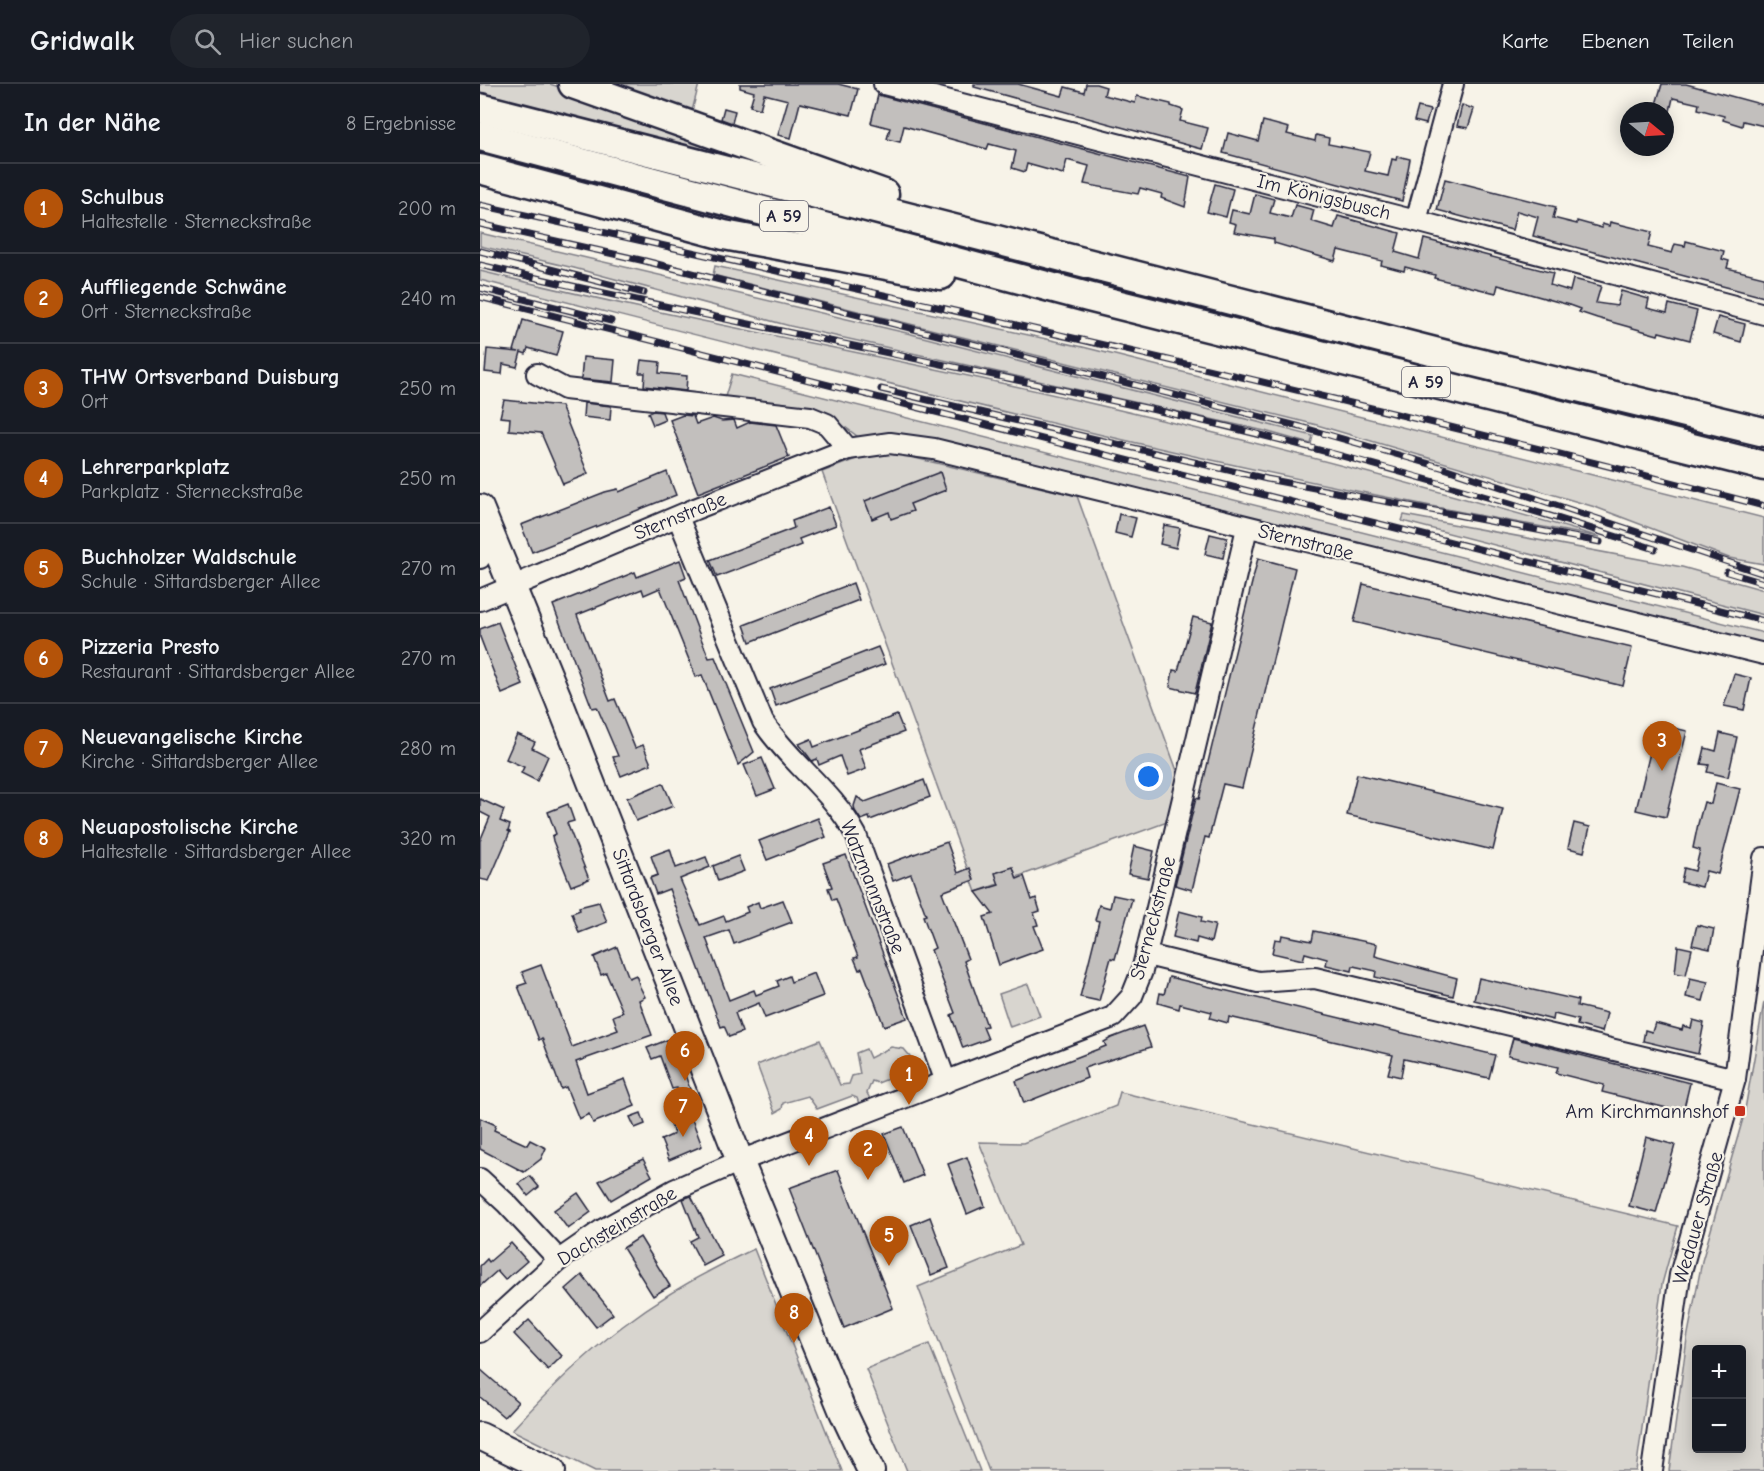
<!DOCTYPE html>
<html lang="de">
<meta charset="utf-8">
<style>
:root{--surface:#171b24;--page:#20242c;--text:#f1f3f6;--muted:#9ea1a6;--line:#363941;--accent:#b45309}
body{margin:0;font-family:"Comic Neue",sans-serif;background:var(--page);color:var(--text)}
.controls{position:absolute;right:18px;bottom:18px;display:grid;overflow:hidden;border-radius:6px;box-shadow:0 3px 15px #0003}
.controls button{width:54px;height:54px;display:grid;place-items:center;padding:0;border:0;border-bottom:2px solid var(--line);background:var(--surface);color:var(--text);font:30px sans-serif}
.compass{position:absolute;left:1140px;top:18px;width:54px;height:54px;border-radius:50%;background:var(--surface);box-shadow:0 3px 15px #0003;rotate:108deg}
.you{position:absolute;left:669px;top:693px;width:21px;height:21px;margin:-15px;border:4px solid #fff;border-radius:50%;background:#1a73e8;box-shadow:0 0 0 9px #1a73e833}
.badge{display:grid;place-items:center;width:39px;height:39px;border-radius:50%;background:var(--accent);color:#fff;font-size:20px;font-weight:700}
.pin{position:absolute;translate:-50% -50px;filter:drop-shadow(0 2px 3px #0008)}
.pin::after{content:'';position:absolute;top:32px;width:21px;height:18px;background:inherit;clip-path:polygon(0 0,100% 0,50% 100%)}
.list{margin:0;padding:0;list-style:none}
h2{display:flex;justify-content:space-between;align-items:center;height:78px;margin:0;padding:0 24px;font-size:26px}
h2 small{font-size:20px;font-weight:400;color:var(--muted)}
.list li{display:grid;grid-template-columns:39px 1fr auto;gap:18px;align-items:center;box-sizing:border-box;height:90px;padding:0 24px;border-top:2px solid var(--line)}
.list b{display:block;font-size:22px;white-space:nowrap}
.list p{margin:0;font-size:20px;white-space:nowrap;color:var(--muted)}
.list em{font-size:20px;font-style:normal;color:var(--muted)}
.icon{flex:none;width:33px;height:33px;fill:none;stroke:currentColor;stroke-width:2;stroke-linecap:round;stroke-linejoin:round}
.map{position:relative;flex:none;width:1284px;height:1387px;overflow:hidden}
header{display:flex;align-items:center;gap:36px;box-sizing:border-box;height:84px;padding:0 30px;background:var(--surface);border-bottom:2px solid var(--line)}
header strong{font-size:28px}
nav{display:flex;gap:33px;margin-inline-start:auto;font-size:21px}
.search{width:420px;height:54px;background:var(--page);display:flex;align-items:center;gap:15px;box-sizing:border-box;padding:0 21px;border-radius:33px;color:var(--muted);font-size:22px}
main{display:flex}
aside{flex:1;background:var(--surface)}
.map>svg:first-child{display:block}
.green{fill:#d8d5cf;stroke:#7d7c85;stroke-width:1.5;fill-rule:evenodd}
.building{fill:#c2bfbd;stroke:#22223b;stroke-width:1.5}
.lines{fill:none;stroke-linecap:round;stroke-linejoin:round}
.minor-casing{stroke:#22223b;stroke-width:24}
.major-casing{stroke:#22223b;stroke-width:30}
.highway-casing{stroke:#22223b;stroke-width:33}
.minor{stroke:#f7f3e8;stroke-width:20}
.major{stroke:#f7f3e8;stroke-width:26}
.highway{stroke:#f7f3e8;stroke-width:28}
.rail-casing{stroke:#22223b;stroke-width:7}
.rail{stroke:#f7f3e8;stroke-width:4.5;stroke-dasharray:14;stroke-linecap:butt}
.poi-dot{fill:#c8321e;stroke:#f7f3e8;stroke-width:2}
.labels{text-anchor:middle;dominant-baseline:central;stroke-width:4.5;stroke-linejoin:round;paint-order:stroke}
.shield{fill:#f7f3e8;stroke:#62616f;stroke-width:1.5}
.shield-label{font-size:18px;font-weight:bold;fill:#22223b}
.street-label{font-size:20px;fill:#22223b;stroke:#f7f3e8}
.poi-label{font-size:20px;fill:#22223b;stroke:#f7f3e8;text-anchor:end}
</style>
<header>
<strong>Gridwalk</strong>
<div class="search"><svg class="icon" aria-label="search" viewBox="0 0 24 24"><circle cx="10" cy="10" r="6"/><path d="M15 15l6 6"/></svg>Hier suchen</div>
<nav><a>Karte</a><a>Ebenen</a><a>Teilen</a></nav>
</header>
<main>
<aside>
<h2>In der Nähe<small>8 Ergebnisse</small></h2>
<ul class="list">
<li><span class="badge">1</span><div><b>Schulbus</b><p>Haltestelle · Sterneckstraße</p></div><em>200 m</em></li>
<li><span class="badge">2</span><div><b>Auffliegende Schwäne</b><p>Ort · Sterneckstraße</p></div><em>240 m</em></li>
<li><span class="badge">3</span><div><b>THW Ortsverband Duisburg</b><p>Ort</p></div><em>250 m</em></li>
<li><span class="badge">4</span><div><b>Lehrerparkplatz</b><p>Parkplatz · Sterneckstraße</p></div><em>250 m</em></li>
<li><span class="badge">5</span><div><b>Buchholzer Waldschule</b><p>Schule · Sittardsberger Allee</p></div><em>270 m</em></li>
<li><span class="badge">6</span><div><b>Pizzeria Presto</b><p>Restaurant · Sittardsberger Allee</p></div><em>270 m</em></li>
<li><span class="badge">7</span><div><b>Neuevangelische Kirche</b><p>Kirche · Sittardsberger Allee</p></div><em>280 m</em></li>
<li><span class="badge">8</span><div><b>Neuapostolische Kirche</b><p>Haltestelle · Sittardsberger Allee</p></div><em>320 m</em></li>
</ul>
</aside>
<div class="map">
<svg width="1284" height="1387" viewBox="0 0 1284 1387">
<rect width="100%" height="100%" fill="#f7f3e8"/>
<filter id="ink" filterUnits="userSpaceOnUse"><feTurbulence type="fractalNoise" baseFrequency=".0167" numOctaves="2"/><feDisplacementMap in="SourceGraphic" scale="12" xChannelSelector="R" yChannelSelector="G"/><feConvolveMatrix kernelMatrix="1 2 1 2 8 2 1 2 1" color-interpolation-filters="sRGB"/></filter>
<g filter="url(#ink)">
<!-- green -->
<g class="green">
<path d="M0,0H70L146,25L274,78V81L0,9Z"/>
<path d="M119,0H219L211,31Z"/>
<path d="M0,69L394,170L397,173L0,80Z"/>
<path d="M0,149L431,250L833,352L831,360L785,347L310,242L94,184L0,162Z"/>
<path d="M235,182L603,263L1284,434V480L1249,474L1115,423L837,341L233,191Z"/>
<path d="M0,187C195,235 393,269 588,314C767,355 944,402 1120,453C742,389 371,290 0,196Z"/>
<path d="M252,290L1284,549V563L381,355L349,331L244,316Z"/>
<path d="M409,368L597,412L700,695L690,737L496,808L342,388L389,370Z"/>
<path d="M924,431L1202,483L1284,506V531L922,437Z"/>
<path d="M548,900L560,932L530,943L519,910Z"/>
<path d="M1284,918V1387H1189L1207,1255L1222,1177L1264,1031ZM1216,1266H1262V1364H1216Z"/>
<path d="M340,956L360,1001L369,1000L372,992L380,990L376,969L386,965L390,974L411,963L424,965L435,978V984L398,999L392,997L387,1009L390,1015L379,1020L377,1014L372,1012L337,1025L328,1012L303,1019L302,1025L295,1029L277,981Z"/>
<path d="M640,1008L1198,1142L1182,1200L1156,1387H509L438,1203L541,1161L499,1058L543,1059L636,1022Z"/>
<path d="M274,1165L362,1387H115L32,1346C108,1263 171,1212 274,1165Z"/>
<path d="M449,1260L500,1387H427L386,1285Z"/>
</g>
<!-- building -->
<g class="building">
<path d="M260,0H358L378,5L371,31L320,19L311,54L298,51L308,16L284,10L280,25L270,22L274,8L260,4Z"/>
<path d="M494,0H538L582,12L585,3L604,8L606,0H616L626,3L624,11L655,19L657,12L691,20V22L703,26L700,37L728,44L722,65L494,3Z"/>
<path d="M1182,0H1206L1284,21V42L1263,37L1262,42L1243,36L1244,32L1218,25L1219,20L1193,14L1190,27H1174Z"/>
<path d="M398,11L710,93L705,123L681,114L682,110L660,104L658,110L604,100L609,82L587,76L583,90L547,80L545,88L532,84L536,67L509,60L507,65L424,42L420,58L407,55L410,44L391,39Z"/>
<path d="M982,21L994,25L988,44L977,42Z"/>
<path d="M938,23L950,26L946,40L934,37Z"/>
<path d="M244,24L255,27L252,39L241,35Z"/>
<path d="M783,37L809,44L807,50L835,57L836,51L849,54L848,60L890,68L885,87L908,92L912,75L916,76L917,72L930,75L922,117L743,69L748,49L778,57Z"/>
<path d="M965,95L1076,123L1073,134L1097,140V137L1122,144V140L1129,142L1130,138L1172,148L1168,163L1192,169L1195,160L1205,162L1206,157L1244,167L1242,175L1249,177L1247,184L1284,193V213L1053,152L1058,133L1037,127L1032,146L957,126Z"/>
<path d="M735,100L753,105L746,133L727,128Z"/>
<path d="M775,110L794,115L790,129L811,134L815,121L834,126L831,137L854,144L858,132L920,149L915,168L939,175L944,155L1073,189L1070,201L1090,207L1093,195L1121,202L1116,219L1137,222L1141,207L1169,215L1167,224L1187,229L1189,220L1217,227L1210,256L1179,248L1178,251L1117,234L1099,228L1100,225L1089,221L1018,201L1016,209L954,194L955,191L925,183L924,187L901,181L902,177L858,166L855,177L794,159V155L754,148L756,140L749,138L752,126L770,130Z"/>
<path d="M1238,233L1265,240L1261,258L1233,250Z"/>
<path d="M43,236L83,247L76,272L48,264L46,270L41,268L37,283L23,280L22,290L5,288L7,265L39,268L34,267Z"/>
<path d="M103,273L135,276L133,298L101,295Z"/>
<path d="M161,276L180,278L179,289L207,292L206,307L164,302L165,289H159Z"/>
<path d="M24,316L81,322L108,390L83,400L61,349L29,346L30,334L20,333Z"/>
<path d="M104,319L131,322L130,336L103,333Z"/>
<path d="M173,327L182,328L185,336L173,341L168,329Z"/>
<path d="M203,331L213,332L216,340L233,334L242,337L254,336L257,344L270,338L296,341L309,373L218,409L190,336Z"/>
<path d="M187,388L196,411L52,468L41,441L125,408L138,405L139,408Z"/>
<path d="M460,388L466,406L430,420L433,427L411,435L409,428L392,435L385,417Z"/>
<path d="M349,423L356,441L319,455L321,461L237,493L230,476L314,444L312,437Z"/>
<path d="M639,430L656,434L651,453L635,449Z"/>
<path d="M684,441L700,444L696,464L680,460Z"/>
<path d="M730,450L747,454L743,474L725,470Z"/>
<path d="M778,474L815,484L762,704L743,700L729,754L725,753L712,806L695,801L716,714L719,715Z"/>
<path d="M200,476L206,493L199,496L220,552L229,574L235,573L274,668L258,681L222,591L216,593L180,504L164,511L162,505L97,531L130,617L135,615L155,664L163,661L171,680L141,692L133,673L138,672L117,623L112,624L73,521L155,488L157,493Z"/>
<path d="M373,499L379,516L270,558L264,541Z"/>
<path d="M883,500L1152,564L1143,602L874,538Z"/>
<path d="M713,533L732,538L715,609L690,603L693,586L698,587Z"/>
<path d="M18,538L43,601L22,610L0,553V545Z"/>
<path d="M398,563L405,580L296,622L290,605Z"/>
<path d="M1254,590L1271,594L1264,626L1244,622Z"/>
<path d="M417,631L424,648L379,665L386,685L367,692L360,672L339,681L337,675L332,677L319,660L331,655L334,663Z"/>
<path d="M1177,640L1207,647L1186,733L1156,726Z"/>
<path d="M1240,649L1257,653L1248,693L1227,688L1229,681L1221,680L1225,664L1236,667Z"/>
<path d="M37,650L55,658L52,664L68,672L57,697L41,689L44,683L26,675Z"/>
<path d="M282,674L295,705L277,712L264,681Z"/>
<path d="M877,690L1023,725L1013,766L867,731Z"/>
<path d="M444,696L450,713L390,736L389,733L381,736L375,727L374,722L377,713L385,718Z"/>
<path d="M183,699L193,722L156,737L147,714Z"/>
<path d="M1236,699L1260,705L1238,790L1226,787L1222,803L1201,798L1204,784L1215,787L1220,766L1213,764L1218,740L1224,718L1231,720Z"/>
<path d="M0,715L24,726L20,737L30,741L28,747L30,748L9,797L0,795V757L10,733L0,728Z"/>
<path d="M88,720L94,737L87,739L109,795L91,802L73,757L72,752L76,750L68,728Z"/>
<path d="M338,734L346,753L287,776L279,757Z"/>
<path d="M1094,739L1110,743L1104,768L1088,764Z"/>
<path d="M467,758L478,789L490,784L494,796L462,808L488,875L484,877L507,942L503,943L508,955L483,964L471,931L475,929L451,866L455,864L443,832L446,831L431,790L413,797L407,780Z"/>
<path d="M654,762L674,767L668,794L648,790Z"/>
<path d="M190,765L196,784L226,773L230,783L200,795L220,841L244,832L246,837L268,828L266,823L278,818L280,824L303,816L312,838L254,860L249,846L226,854L249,916L274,906L276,911L299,902L297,897L309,892L311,898L334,889L343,912L285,934L279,919L255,929L262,948L249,953L244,942L241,943L189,805L176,810L170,794L178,791L171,772Z"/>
<path d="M366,771L427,934L404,942L382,884L379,886L374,874L378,873L356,815L352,816L348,804L352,803L343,779Z"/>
<path d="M258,772L264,787L238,797L233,782Z"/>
<path d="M533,783L537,795L544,792L552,816L556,814L560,827L554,829L558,841L554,842L563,865L519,881L504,833L513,830L496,808L519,801L515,789Z"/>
<path d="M633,811L652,815L635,875L631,874L619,917L600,913L619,837L615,836L619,821L630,824Z"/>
<path d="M119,818L127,838L99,849L92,829L100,826L99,823Z"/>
<path d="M699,827L722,833L721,838L735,841L731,858L717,854L716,859L693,853Z"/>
<path d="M1217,841L1234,845L1230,865L1212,861Z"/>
<path d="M834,847L897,860L895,872L977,894L973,912L895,893L896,887L873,882L872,887L846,881L847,875L825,869L823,876L792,869L795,855L801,856L802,851L832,857Z"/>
<path d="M1198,862L1212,865L1206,891L1195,889Z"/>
<path d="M137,863L149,894L156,891L160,903L165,913L159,916L172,951L96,978L107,1009L145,995L155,1022L113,1039L109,1030L99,1035L86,1003L81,1005L62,954L59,956L38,902L47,899L42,888L61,881L92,963L138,946L133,932L143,928L126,889L121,891L114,873Z"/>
<path d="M689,893L1015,971L1009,994L924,975L921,993L908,990L913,971L749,933L748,939L730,934L732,928L700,920L699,925L678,919L680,909L684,910Z"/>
<path d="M999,894L1098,916L1097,922L1127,929L1122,948L1097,941L1098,936L1074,930L1073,936L994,916Z"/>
<path d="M1210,894L1228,898L1223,917L1206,913Z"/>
<path d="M1213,936L1224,939L1218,970L1163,957L1165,946L1172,948L1175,939L1202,946L1203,942L1211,944Z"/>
<path d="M663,942L671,963L604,984L607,994L544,1019L536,997L626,962L624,958L631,954Z"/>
<path d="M192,954L210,1005L199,1009L197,1004L192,1005L180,972L172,975L167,964Z"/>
<path d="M1033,954L1210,999L1203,1028L1122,1008L1124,1001L1076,989L1078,983L1028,972Z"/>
<path d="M161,1029L165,1040L155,1044L150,1033Z"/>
<path d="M210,1030L222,1062L189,1076L181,1056L194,1050L190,1038Z"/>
<path d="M0,1034L16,1041L14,1046L47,1061L50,1056L66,1064L61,1075L44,1088L0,1065Z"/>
<path d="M423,1043L443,1091L424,1099L404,1050Z"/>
<path d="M1166,1053L1195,1061L1176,1129L1149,1122Z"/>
<path d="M487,1073L505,1122L487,1130L468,1080Z"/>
<path d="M163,1075L172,1092L131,1116L119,1097Z"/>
<path d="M358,1086L413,1224L364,1244L309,1104Z"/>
<path d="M50,1092L59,1103L48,1112L39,1100Z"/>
<path d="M98,1109L111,1128L88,1145L74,1126Z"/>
<path d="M211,1112L242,1172L223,1182L210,1157L218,1153L203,1115Z"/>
<path d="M450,1133L469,1184L451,1191L431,1141Z"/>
<path d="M160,1153L190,1202L173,1212L143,1164Z"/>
<path d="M31,1159L47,1177L25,1196L17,1187L0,1202V1182L7,1175L9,1178Z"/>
<path d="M102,1191L133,1230L116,1243L86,1205Z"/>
<path d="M49,1236L82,1272L68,1286L34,1250Z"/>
<path d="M0,1285L38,1318L24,1333L0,1313Z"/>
</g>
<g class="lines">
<!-- minor casing -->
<g class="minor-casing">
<g id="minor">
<path d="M404,0L936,137L1284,230"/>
<path d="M936,137L973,0"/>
<path d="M57,290L85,305L330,333L347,340L368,365"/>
<path d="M198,433L283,638C311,680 352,706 376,751L466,998"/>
<path d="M0,474L12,451"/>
<path d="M0,516L215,425L368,365L410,359L454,365L1284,570"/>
<path d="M667,871L778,898L835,894L1255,995"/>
<path d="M0,1095L27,1120L79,1176"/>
<path d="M0,1248L79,1176L122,1146L194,1106L260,1077L633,933L652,912L662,887L767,444"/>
<path d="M1172,1387L1200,1191L1255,995L1284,774"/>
</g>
</g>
<!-- major casing -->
<g class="major-casing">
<g id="major">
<path d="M0,424L78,614L260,1077L363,1328L391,1387"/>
<path d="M0,1352L72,1387"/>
</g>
</g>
<!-- highway casing -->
<g class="highway-casing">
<g id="highway">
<path d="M93,0L404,110"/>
<path d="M0,24L990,277L1284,348"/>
<path d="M0,52L608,213L1284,382"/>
<path d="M0,85L244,151L461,191"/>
</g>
</g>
<!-- minor -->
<use href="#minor" class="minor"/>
<!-- major -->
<use href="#major" class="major"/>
<!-- highway -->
<use href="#highway" class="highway"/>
<!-- rail casing -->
<g class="rail-casing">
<g id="rail">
<path d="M0,121C429,216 859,311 1284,422"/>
<path d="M0,140L165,177L821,343L964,384L1284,490"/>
<path d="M0,167L164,209"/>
<path d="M0,181C227,234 456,277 684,328C850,365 1013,413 1175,465"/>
<path d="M0,204L131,237"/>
<path d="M0,213L1284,537"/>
<path d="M401,305L787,395L1120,458"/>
<path d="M1247,488L1284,499"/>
</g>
</g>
<!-- rail -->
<use href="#rail" class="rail"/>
</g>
</g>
<!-- markers -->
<rect class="poi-dot" x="1254" y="1021" width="12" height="12" rx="3"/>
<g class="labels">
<!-- shield labels -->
<g class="shield">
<rect x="280" y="117" width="48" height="30" rx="4.5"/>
<rect x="922" y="283" width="48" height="30" rx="4.5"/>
</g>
<g class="shield-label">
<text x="304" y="132">A 59</text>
<text x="946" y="298">A 59</text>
</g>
<!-- street labels -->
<g class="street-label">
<text transform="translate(844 113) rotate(14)">Im Königsbusch</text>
<text transform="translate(200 432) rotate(-22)">Sternstraße</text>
<text transform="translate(826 458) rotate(14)">Sternstraße</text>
<text transform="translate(393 803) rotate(68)">Watzmannstraße</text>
<text transform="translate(673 834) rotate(-75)">Sterneckstraße</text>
<text transform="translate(168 843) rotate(69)">Sittardsberger Allee</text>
<text transform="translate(1218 1134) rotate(-74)">Wedauer Straße</text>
<text transform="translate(137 1142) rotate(-31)">Dachsteinstraße</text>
</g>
<!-- poi labels -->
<g class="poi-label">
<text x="1248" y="1027">Am Kirchmannshof</text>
</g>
</g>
</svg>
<div class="controls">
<button>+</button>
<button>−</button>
</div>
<svg class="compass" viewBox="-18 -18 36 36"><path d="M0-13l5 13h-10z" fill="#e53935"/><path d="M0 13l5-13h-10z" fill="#9ea1a6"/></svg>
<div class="you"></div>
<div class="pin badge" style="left:429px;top:1021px">1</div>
<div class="pin badge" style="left:388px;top:1096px">2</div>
<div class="pin badge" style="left:1182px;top:687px">3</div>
<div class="pin badge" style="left:329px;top:1082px">4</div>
<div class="pin badge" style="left:409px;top:1182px">5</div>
<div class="pin badge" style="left:205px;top:997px">6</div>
<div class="pin badge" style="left:203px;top:1053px">7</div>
<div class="pin badge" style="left:314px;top:1259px">8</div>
</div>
</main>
